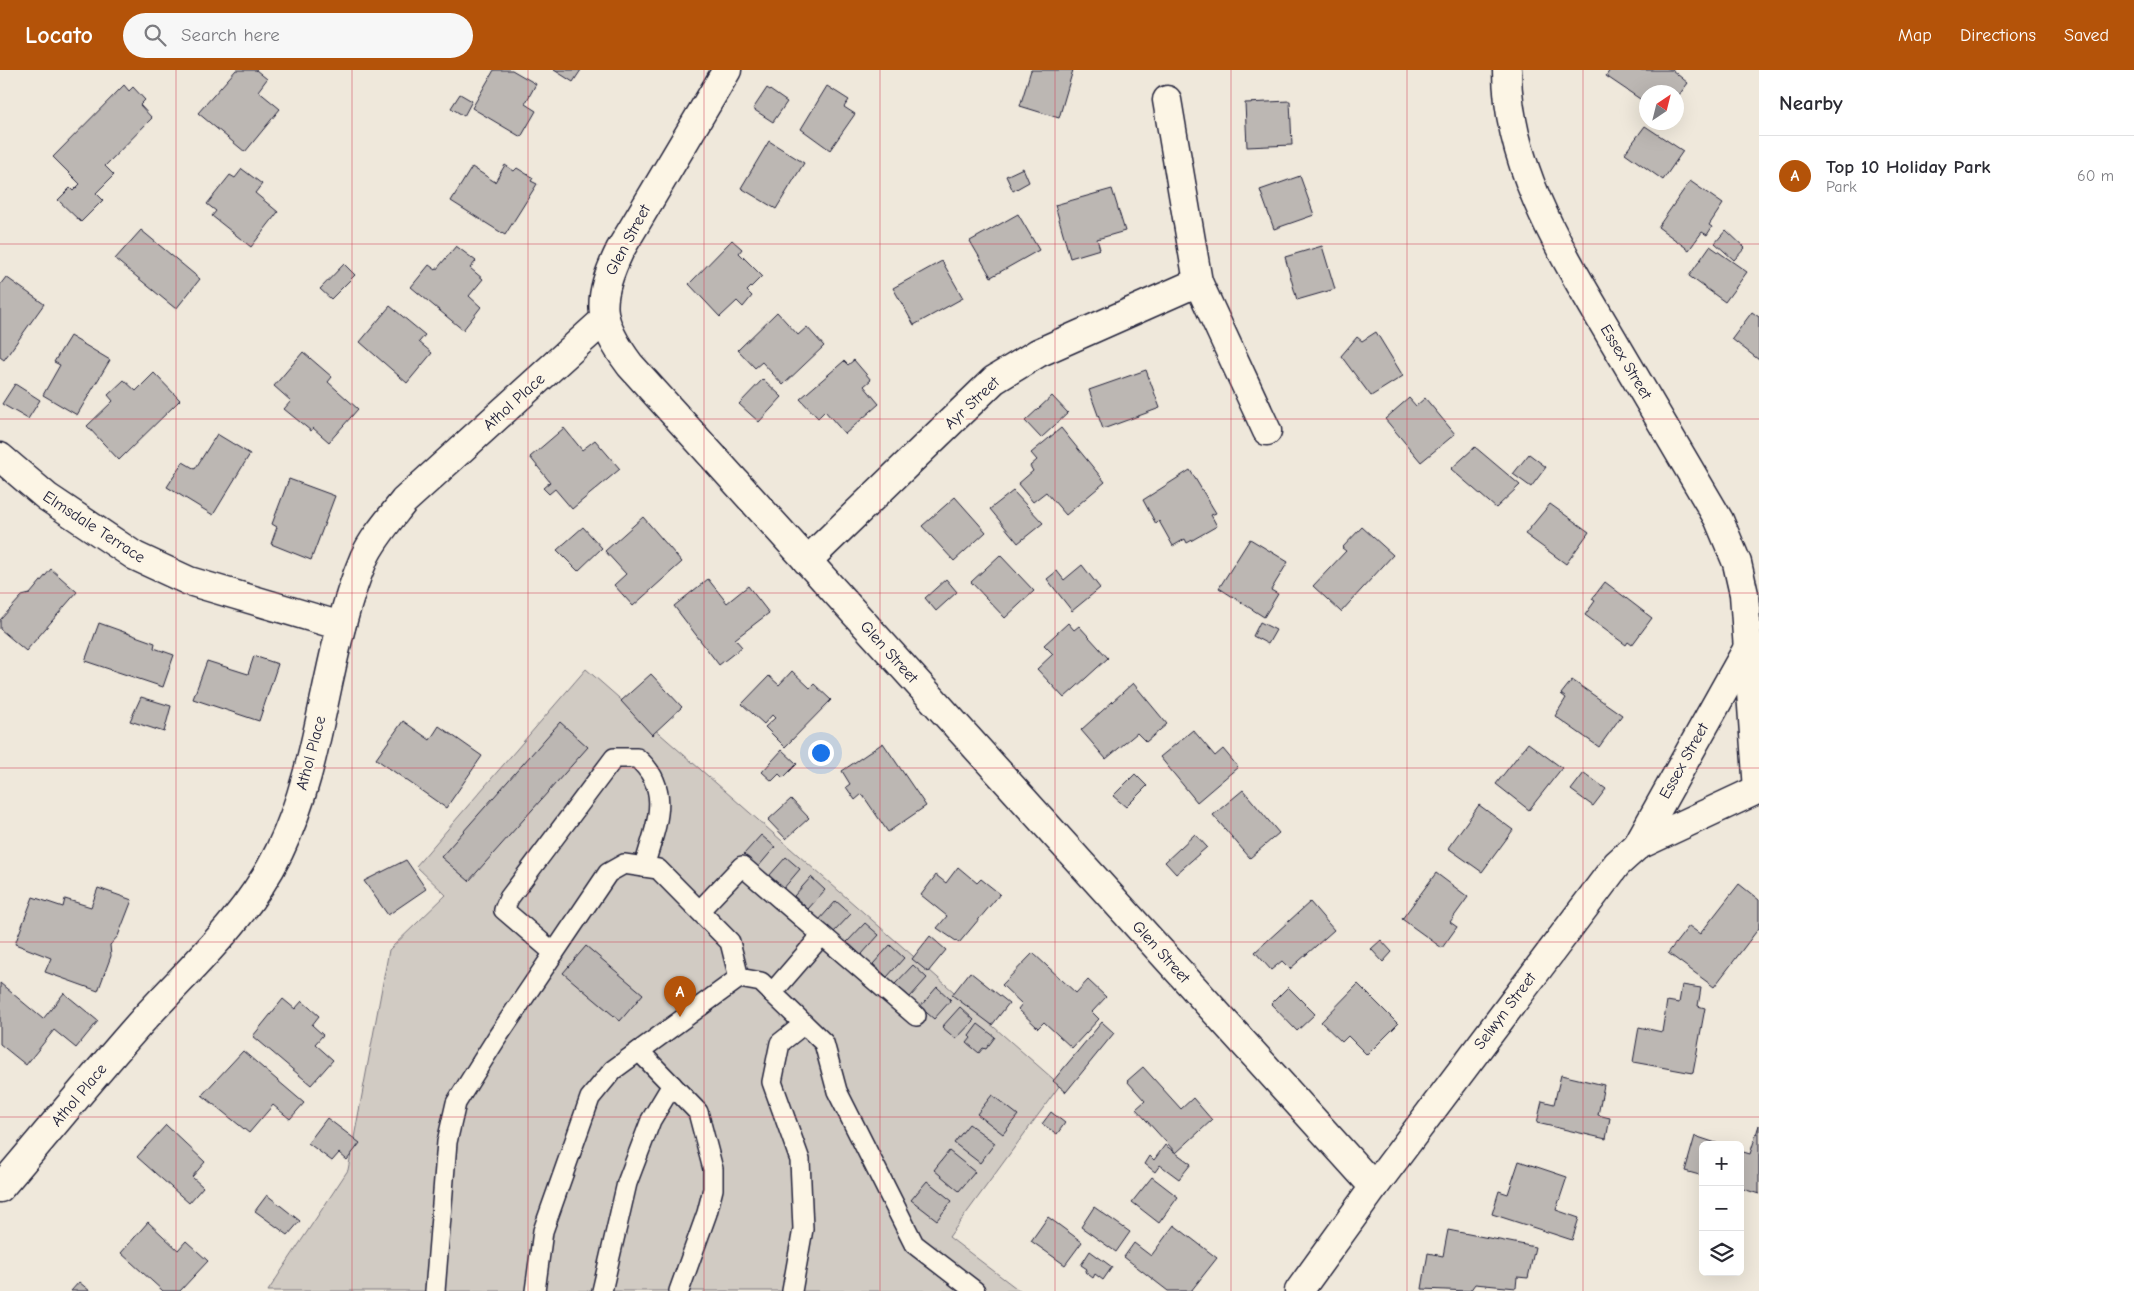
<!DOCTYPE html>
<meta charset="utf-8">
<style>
:root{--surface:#fff;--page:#f7f7f7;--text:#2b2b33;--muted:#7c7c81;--line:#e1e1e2;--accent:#b45309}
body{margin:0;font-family:"Comic Neue",sans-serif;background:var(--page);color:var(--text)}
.controls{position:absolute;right:15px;bottom:15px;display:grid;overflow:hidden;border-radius:8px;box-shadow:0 5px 20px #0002}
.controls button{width:45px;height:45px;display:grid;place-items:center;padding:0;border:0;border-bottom:1px solid var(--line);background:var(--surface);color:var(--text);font:25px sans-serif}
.compass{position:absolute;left:1639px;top:15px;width:45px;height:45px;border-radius:50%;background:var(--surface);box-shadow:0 5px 20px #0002;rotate:35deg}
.you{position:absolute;left:820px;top:682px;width:18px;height:18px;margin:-12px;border:4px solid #fff;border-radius:50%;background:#1a73e8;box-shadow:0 0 0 8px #1a73e833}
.badge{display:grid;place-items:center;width:32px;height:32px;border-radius:50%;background:var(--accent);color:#fff;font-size:16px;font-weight:700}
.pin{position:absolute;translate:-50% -41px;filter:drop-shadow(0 1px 2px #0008)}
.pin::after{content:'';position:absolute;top:26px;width:18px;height:15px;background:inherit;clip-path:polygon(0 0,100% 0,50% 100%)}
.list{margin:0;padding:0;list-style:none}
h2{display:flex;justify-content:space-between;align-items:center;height:65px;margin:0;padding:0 20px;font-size:21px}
h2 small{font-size:16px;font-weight:400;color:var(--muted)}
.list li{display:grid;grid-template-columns:32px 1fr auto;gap:15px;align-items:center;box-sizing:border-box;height:80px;padding:0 20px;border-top:1px solid var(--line)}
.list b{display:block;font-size:19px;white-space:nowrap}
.list p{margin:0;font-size:16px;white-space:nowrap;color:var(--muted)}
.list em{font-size:16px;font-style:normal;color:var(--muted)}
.icon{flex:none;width:28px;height:28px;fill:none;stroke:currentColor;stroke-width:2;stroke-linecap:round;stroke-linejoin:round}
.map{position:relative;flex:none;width:1759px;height:1221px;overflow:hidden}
header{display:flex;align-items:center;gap:30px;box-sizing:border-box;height:70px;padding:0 25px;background:var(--accent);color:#fff}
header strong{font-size:24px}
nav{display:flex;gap:28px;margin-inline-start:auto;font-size:18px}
.search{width:350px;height:45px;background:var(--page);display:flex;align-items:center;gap:12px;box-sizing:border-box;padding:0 18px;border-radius:28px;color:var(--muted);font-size:19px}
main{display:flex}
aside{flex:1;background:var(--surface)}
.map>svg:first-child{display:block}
.green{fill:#d1cbc3;stroke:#7a767f}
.building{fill:#bcb7b3;stroke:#22223b}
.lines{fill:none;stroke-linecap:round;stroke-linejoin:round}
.service-casing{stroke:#22223b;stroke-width:22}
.minor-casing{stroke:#22223b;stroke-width:31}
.tertiary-casing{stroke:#22223b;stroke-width:31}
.service{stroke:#fcf5e5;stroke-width:19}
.minor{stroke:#fcf5e5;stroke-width:28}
.tertiary{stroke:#fcf5e5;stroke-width:28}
.grid{fill:none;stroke:#d1495b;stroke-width:1;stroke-opacity:0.55}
.labels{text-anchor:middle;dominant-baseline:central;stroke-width:5;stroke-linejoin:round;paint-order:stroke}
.street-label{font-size:16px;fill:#22223b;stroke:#fcf5e5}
</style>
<header>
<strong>Locato</strong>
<div class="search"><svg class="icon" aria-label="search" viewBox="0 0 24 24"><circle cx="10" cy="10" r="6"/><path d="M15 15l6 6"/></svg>Search here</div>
<nav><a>Map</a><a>Directions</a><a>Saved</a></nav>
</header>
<main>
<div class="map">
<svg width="1759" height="1221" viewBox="0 0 1759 1221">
<rect width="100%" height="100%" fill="#efe8db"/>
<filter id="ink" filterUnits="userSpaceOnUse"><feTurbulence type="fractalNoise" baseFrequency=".02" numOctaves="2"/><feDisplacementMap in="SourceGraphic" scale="10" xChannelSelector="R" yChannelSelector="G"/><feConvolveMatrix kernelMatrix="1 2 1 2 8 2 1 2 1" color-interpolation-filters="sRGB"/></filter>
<g filter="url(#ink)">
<!-- green -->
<path class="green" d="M586,599L1060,1015L949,1167L1020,1221H268L348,1100L389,880L446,825L416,796Z"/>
<!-- building -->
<g class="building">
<path d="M236,0H256L267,9L258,21L280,39L245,82L198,43Z"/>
<path d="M494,0H512L536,14L525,34L536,41L521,67L472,38Z"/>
<path d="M554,0H581L573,12Z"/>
<path d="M1031,0H1073L1059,48L1020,36Z"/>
<path d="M1610,0H1672L1688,13L1676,29V22L1654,21L1646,22V33L1606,6Z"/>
<path d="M124,15L129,21L133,17L145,30L140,35L152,48L105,96L114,105L96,123L103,130L81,152L58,130L70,118L73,121L80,114L53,87Z"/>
<path d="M827,16L849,30L844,37L855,44L830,80L801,59Z"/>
<path d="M767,18L787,32L773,52L753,39Z"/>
<path d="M460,24L472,31L464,46L451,38Z"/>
<path d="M1290,31L1292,75L1247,77L1245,33Z"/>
<path d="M1645,56L1683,81L1663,110L1625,83Z"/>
<path d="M769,71L804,93L776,139L741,118Z"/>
<path d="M505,95L514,101L517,98L533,108L531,111L537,114L505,165L451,131L472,97L495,112Z"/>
<path d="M1023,98L1029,112L1013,121L1006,106Z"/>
<path d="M242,99L262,114L255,123L278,142L251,177L212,146L216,141L207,134L230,105L235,108Z"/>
<path d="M1300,106L1314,145L1274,159L1260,120Z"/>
<path d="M1690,111L1723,134L1709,155L1712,157L1707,165L1702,162L1689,180L1658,157Z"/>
<path d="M1112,119L1125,161L1097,169L1100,179L1070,188L1055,135Z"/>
<path d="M1018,144L1039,180L991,207L970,171Z"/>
<path d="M141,160L200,209L176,239L115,189Z"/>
<path d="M1726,160L1745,178L1734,190L1715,173Z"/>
<path d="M732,170L742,179L739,183L762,206L747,221L752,226L743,237L737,231L720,247L689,214Z"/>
<path d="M456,176L476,191L470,198L483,209L469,226L481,237L463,260L411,217L429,195L436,200Z"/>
<path d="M1322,176L1335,219L1297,230L1285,187Z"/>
<path d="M1710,176L1747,202L1725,232L1689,206Z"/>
<path d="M942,191L963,228L914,255L893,218Z"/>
<path d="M344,194L355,205L331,229L320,219Z"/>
<path d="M6,207L44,234L4,290L0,287V215Z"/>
<path d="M390,236L425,265L419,272L432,283L407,313L360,272Z"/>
<path d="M777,242L798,265L807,257L824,276L783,315L762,292L755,298L738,280Z"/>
<path d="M1752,242L1759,247V290L1732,269Z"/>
<path d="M1376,262L1403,306L1371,326L1341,286L1357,267L1362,271Z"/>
<path d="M70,266L110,290L77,345L43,325L60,295L54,292Z"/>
<path d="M303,282L332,307L328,312L358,339L329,372L313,358L311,361L284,339L291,331L274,316Z"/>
<path d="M854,290L871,310L864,316L879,334L845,364L825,341L818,348L800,329L844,291L848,295Z"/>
<path d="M1146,300L1160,338L1103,359L1089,320Z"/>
<path d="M154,303L180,330L119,390L87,356L113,331L108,325L124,310L136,321Z"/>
<path d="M763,309L782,327L759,352L739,334Z"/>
<path d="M15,314L40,330L28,349L2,334Z"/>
<path d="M1052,326L1068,343L1041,368L1025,351Z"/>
<path d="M1409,328L1416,336L1425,328L1455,364L1421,392L1385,349Z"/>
<path d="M564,358L582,380L595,370L620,399L572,439L555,419L549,424L543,418L550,412L530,387Z"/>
<path d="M1061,358L1105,412L1066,445L1046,422L1033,432L1018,414L1033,401L1030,396L1037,390L1031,383Z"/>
<path d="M217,364L250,384L213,445L167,417L183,392L195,399Z"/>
<path d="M1475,377L1520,415L1496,438L1451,399Z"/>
<path d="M1529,384L1546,397L1531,417L1513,404Z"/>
<path d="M1190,400L1216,443L1211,445L1217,456L1187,473L1185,469L1173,476L1159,451L1156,454L1143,430Z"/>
<path d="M289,409L335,426L311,490L271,474L277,457L272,454Z"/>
<path d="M1013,421L1043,453L1018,473L990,439Z"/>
<path d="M955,427L986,462L954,491L922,456Z"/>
<path d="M1550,434L1589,462L1566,494L1525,464Z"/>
<path d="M643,447L682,492L633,536L614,515L626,504L605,481Z"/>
<path d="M583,457L602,478L578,501L557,480Z"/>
<path d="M1362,457L1393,485L1341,542L1313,516L1346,481L1342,478Z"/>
<path d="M1250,469L1288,492L1271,520L1278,524L1264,547L1219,518Z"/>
<path d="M1000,485L1034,521L1005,548L971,512Z"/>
<path d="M1082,495L1100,518L1072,541L1047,509L1057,501L1064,510Z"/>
<path d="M51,499L77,522L26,581L0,559V550L22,526L30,524Z"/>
<path d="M708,509L727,533L748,516L769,543L735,569L742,577L719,595L674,536Z"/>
<path d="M946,509L957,522L936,541L925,528Z"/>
<path d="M1605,512L1652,548L1632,575L1628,572L1626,575L1585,545L1595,531L1592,529Z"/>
<path d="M1260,552L1276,560L1268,574L1253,566Z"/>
<path d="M99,553L155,573L154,578L174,585L163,617L85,591Z"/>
<path d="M1068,553L1074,560L1079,556L1108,588L1064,628L1037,599L1053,584L1044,575Z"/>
<path d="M254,586L278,594L259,651L193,629L207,591L248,604Z"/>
<path d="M792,601L810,618L814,614L831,630L785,677L765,657L775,648L772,645L764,654L742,634L769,606L779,615Z"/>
<path d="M651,604L682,637L652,665L621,631Z"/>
<path d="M1572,610L1622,645L1599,677L1555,646L1566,628L1561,624Z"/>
<path d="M1133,613L1167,654L1146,672L1137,663L1106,689L1081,660Z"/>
<path d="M141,627L171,636L164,662L130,651Z"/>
<path d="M403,651L430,670L439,656L482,686L446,738L376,689Z"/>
<path d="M560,652L588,677L469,811L441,787Z"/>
<path d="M1193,660L1215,686L1223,679L1238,697L1197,732L1160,687Z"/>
<path d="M883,673L926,736L888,762L862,724L855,730L846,717L850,714L842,701Z"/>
<path d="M1528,673L1562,698L1529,740L1496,714Z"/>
<path d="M782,680L797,694L783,708L779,704L772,711L762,702Z"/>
<path d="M1584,703L1606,719L1593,736L1571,720Z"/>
<path d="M1135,704L1147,716L1126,737L1113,726Z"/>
<path d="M1243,720L1279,763L1250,788L1213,745Z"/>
<path d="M791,729L809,748L786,769L768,750Z"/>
<path d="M1479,735L1513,760L1482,802L1448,778Z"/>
<path d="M1195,764L1207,777L1176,804L1165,792Z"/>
<path d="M761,765L775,777L758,797L744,784Z"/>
<path d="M786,787L800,799L783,819L769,806Z"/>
<path d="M406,790L426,819L388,845L364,811Z"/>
<path d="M958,797L977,813L981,809L1000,824L959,873L937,858L947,846L921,825L936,805L946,813Z"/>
<path d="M1436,803L1468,827L1450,852L1457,857L1442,878L1402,849Z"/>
<path d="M811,807L825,820L808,839L794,826Z"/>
<path d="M1739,814L1759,830V858L1714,917L1668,883L1689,856L1700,864Z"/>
<path d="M98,818L132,830L118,866L110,875L111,886L98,921L45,902L51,888L15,874L33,827L63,837L65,829L91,837Z"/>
<path d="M836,831L851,844L833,863L819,850Z"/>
<path d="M1310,832L1334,860L1290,899L1282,891L1271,900L1255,882Z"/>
<path d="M865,853L879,865L861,885L847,872Z"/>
<path d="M930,866L946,880L928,902L912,889Z"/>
<path d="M1381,870L1392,882L1383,892L1371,879Z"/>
<path d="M890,875L904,888L887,907L873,894Z"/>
<path d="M586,876L643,924L620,951L563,903Z"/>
<path d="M1033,883L1076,923L1088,910L1106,927L1092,942L1099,949L1072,978L1044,952L1038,958L1018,939L1022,934L1002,915Z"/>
<path d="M913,895L927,908L910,927L895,914Z"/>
<path d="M970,902L1009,933L992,955L952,925Z"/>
<path d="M0,913L43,949L64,923L98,951L76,978L54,960L26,995L0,974Z"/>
<path d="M1358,914L1398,954L1367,985L1348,966L1342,972L1321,952Z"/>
<path d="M1682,915L1701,918L1698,936L1705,938L1693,1003L1633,992L1639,957L1662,962L1667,931L1679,933Z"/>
<path d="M937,917L951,930L934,949L920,937Z"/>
<path d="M1288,917L1315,944L1297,961L1271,934Z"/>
<path d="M283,929L295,939L302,931L319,946L312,955L323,965L315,974L333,990L311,1015L253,966Z"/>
<path d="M960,937L974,950L956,969L942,957Z"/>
<path d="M1102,952L1114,963L1066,1022L1053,1011Z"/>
<path d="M978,954L995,967L986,979L983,978L979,983L967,973L971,968L969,966Z"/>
<path d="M243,981L304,1033L290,1049L273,1035L249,1063L202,1025Z"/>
<path d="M1143,997L1181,1039L1193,1028L1212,1050L1176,1083L1136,1039L1145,1031L1127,1011Z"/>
<path d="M1561,1005L1604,1015L1598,1045L1610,1048L1606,1069L1537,1053L1542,1031L1554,1034Z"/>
<path d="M992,1025L1018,1045L1003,1064L977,1044Z"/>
<path d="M1051,1042L1065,1053L1057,1064L1042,1054Z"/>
<path d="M327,1048L360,1073L347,1090L339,1083L332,1091L308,1073Z"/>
<path d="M969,1054L995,1073L980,1093L954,1073Z"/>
<path d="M166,1055L205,1092L192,1107L203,1117L189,1133L137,1087Z"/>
<path d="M1759,1055V1124L1740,1118V1081L1750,1084Z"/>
<path d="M1695,1066L1722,1075H1703V1106L1685,1101Z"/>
<path d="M1165,1075L1191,1094L1179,1109L1160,1095L1155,1102L1145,1094L1150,1086L1154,1090Z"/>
<path d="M949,1081L975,1102L959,1121L934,1100Z"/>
<path d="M1519,1091L1567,1107L1556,1140L1579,1148L1572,1170L1492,1144L1499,1121L1508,1124Z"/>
<path d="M1152,1107L1178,1127L1159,1153L1132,1132Z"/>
<path d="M927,1111L952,1131L937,1150L911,1130Z"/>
<path d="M267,1125L300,1151L288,1165L255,1141Z"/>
<path d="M1094,1137L1130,1162L1116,1182L1081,1157Z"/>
<path d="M1048,1147L1082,1172L1065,1195L1031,1171Z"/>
<path d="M148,1152L178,1180L186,1171L208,1191L180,1221H163L121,1183Z"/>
<path d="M1174,1155L1217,1188L1191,1221H1168L1124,1187L1134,1173L1151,1186Z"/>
<path d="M1448,1160L1535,1177L1528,1208L1517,1207L1516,1218L1475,1214L1470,1221L1422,1219L1428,1183L1443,1186Z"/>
<path d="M1090,1181L1112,1197L1103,1210L1095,1204L1093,1208L1085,1202L1087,1199L1081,1195Z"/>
<path d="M79,1212L90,1221H71Z"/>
</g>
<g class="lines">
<!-- service casing -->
<g class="service-casing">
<g id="service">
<path d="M700,840L742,796L916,946"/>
<path d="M554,883L504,840L509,828L614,688H637C674,720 655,757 644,797"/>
<path d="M772,923L822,865"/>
<path d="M639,981L698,1042L713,1099V1119L707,1143L679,1221"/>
<path d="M435,1221L447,1072L456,1033L498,966L608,803L624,794L658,799L730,872L739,908"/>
<path d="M535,1221L543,1161L590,1028L613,1000L739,908L761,912L824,973L837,1021L914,1174L975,1221"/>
<path d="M602,1221L627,1113L651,1050L672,1015"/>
<path d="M792,1221L803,1159L800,1090L772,1012L780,973L804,954"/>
</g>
</g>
<!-- minor casing -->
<g class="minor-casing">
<g id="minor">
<path d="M727,0L620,180C596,230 597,251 630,295L1374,1117"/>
<path d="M1507,0C1507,100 1567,191 1616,275C1650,333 1685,392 1719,450L1737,493L1744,524L1758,720"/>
<path d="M1167,30L1198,212"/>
<path d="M0,387L47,427L135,486L189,511L341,556"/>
<path d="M807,491L994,310L1038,283L1198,212L1267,361"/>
<path d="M1637,776L1746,581"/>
<path d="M0,1118C48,1062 94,1005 143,950C191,897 247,848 279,782C324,689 324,582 364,488C373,468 390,449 404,431L604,250"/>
</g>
</g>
<!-- tertiary casing -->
<g class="tertiary-casing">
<path id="tertiary" d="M1299,1221L1374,1117L1617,794L1637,776L1759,719"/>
</g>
<!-- service -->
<use href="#service" class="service"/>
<!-- minor -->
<use href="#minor" class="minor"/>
<!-- tertiary -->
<use href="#tertiary" class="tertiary"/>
</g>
</g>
<!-- grid -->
<path class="grid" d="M176,0V1221M352,0V1221M528,0V1221M704,0V1221M880,0V1221M1055,0V1221M1231,0V1221M1407,0V1221M1583,0V1221M0,174H1759M0,349H1759M0,523H1759M0,698H1759M0,872H1759M0,1047H1759"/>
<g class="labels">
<!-- street labels -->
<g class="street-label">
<text transform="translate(628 170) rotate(-62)">Glen Street</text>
<text transform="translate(1626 292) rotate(59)">Essex Street</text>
<text transform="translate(514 332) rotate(-42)">Athol Place</text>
<text transform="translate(972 333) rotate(-43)">Ayr Street</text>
<text transform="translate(94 457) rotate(33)">Elmsdale Terrace</text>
<text transform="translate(889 582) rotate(48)">Glen Street</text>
<text transform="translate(311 683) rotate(-75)">Athol Place</text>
<text transform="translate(1684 691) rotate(-61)">Essex Street</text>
<text transform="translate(1161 882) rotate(48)">Glen Street</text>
<text transform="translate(1505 941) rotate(-53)">Selwyn Street</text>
<text transform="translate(79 1025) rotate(-50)">Athol Place</text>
</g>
</g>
</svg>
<div class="controls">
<button>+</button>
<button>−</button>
<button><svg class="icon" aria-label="layers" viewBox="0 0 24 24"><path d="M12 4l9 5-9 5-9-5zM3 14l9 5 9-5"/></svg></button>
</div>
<svg class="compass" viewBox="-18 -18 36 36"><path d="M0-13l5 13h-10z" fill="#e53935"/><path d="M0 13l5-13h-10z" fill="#7c7c81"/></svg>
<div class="you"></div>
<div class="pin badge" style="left:680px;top:947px">A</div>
</div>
<aside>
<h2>Nearby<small></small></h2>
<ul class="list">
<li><span class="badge">A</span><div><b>Top 10 Holiday Park</b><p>Park</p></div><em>60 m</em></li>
</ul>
</aside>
</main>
